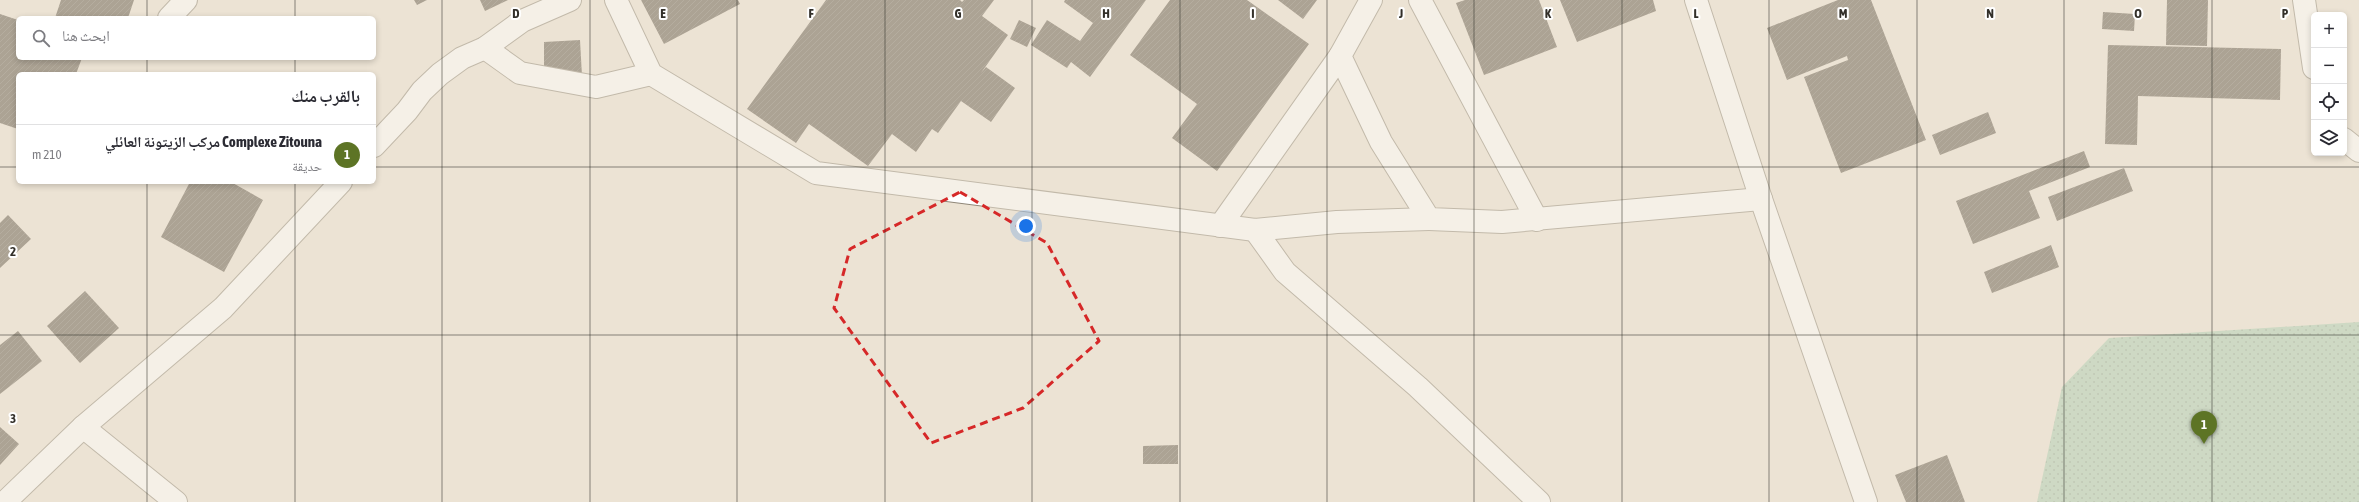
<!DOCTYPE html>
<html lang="ar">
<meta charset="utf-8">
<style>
:root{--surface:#fff;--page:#f7f7f7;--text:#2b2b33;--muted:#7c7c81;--line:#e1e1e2;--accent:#5d7425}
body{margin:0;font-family:"Asap Condensed","Noto Naskh Arabic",sans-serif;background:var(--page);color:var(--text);direction:rtl}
.controls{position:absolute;right:12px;top:12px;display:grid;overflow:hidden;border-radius:6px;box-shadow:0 2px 6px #0003}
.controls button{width:36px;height:36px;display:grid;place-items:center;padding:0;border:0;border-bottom:1px solid var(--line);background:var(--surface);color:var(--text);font:20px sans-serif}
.you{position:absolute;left:1026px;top:226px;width:14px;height:14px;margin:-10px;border:3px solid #fff;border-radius:50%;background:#1a73e8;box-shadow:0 0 0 6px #1a73e833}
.badge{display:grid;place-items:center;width:26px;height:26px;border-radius:50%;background:var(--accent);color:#fff;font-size:13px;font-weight:700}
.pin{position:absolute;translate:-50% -33px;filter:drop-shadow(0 1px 2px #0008)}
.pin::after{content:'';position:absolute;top:21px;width:14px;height:12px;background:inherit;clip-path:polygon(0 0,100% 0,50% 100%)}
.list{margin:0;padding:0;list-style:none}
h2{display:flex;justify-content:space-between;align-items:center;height:52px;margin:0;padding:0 16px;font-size:17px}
h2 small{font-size:13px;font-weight:400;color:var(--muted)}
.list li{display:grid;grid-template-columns:26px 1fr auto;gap:12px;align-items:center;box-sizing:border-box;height:60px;padding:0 16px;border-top:1px solid var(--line)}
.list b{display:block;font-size:15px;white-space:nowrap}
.list p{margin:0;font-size:13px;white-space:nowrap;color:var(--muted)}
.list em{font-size:13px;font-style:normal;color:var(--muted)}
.icon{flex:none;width:22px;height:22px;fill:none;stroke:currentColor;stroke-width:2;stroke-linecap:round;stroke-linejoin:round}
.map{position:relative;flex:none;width:2359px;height:502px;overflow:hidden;direction:ltr}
.search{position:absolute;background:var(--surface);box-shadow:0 2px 6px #0003;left:16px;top:16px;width:360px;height:44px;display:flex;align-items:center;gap:10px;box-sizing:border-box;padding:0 14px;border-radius:6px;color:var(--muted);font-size:15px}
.panel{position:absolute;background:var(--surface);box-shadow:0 2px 6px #0003;left:16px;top:72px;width:360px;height:112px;border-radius:6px;direction:rtl}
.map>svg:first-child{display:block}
.grass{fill:url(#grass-dots)}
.building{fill:url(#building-hatch)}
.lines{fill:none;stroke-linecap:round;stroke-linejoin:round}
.minor-casing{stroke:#8f8779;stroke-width:24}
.major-casing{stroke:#8f8779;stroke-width:24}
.minor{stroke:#fff;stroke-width:22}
.major{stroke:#fff;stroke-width:22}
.marked{fill:none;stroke:#d62828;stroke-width:3;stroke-dasharray:8 5;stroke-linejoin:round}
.grid{fill:none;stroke:#322f29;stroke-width:1;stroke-opacity:0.55}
.grid-label{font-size:13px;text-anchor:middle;font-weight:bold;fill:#322f29;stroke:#fff;stroke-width:4;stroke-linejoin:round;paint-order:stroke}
</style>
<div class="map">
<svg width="2359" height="502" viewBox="0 0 2359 502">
<defs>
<pattern id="grass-dots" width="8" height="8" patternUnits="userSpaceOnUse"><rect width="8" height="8" fill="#a9ccb1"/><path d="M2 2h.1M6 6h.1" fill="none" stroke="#8aa690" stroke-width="1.8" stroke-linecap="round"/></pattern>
<pattern id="building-hatch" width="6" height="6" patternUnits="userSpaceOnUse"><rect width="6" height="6" fill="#5e5448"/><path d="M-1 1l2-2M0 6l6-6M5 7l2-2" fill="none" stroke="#726a60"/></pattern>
</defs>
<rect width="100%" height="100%" fill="#ece3d4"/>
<!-- grass -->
<path class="grass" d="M2359,322V502H2037L2062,387L2109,338Z"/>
<!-- building -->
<g class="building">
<path d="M61,0H134L128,18H55Z"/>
<path d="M414,0H427L417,5Z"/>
<path d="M480,0H508L485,11Z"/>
<path d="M641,0H738L740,4L664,44Z"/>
<path d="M826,0H960L962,2L964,0H994L982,16L1008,35L981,73L986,67L1015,88L991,122L961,101L938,133L932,129L916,152L892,134L868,166L809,124L796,143L747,109Z"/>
<path d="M1065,0H1146L1090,77L1071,62L1067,68L1031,45L1047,20L1080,41L1093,23L1064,2Z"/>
<path d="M1170,0H1247L1309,44L1217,171L1172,138L1197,104L1130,55Z"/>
<path d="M1278,0H1317L1303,19Z"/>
<path d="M1465,0H1539L1557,47L1484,75L1456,3Z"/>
<path d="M1560,0H1653L1656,11L1577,42Z"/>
<path d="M1838,0H1871L1926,140L1841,173L1804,77L1848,60L1847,56L1787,80L1767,28Z"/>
<path d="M2167,0H2208L2207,46L2166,45Z"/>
<path d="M2103,12L2135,14L2134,31L2102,29Z"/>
<path d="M0,14L18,20V58H82L76,74H18V129L0,123Z"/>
<path d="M1019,20L1036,28L1027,47L1010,39Z"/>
<path d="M580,40L582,76L544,77V42Z"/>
<path d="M2108,45L2281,49L2280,100L2138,96L2137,145L2105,144Z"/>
<path d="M1988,112L1996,133L1940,155L1932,135Z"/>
<path d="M2084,151L2090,167L2029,191L2040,218L1973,244L1956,201Z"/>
<path d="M2124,168L2133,191L2057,221L2048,197Z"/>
<path d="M190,182H231L263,200L224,272L161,237Z"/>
<path d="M8,215L31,239L0,268V223Z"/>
<path d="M2051,245L2059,267L1992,293L1984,272Z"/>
<path d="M85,291L119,328L80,363L47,326Z"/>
<path d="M18,331L42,361L0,394V345Z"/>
<path d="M0,427L19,444L0,465Z"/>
<path d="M1178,445V464H1143V446Z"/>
<path d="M1947,455L1965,502H1906L1895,475Z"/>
</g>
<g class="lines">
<!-- minor casing -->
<g class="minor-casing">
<g id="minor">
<path d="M616,0L651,74L816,173L1255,230L1337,222L1429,219"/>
<path d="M1371,0L1340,56L1381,142L1429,219L1502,222L1761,199"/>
<path d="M1420,0L1537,220"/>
<path d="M2304,0L2314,68"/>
<path d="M169,18L186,0"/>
<path d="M485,48L520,73L596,87L651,74"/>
<path d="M2344,139L2359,151"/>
<path d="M374,146L407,111L422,91L440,74L462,58L485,48L522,21L570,0"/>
<path d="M1220,226L1340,56"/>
<path d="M1255,230L1285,272L1418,387L1539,502"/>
<path d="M83,427L176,502"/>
<path d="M5,502L83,427L223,308L341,182"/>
</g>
</g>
<!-- major casing -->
<g class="major-casing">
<path id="major" d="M1696,0L1761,199L1866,502"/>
</g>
<!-- minor -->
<use href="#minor" class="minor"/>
<!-- major -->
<use href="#major" class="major"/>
</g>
<!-- marked area -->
<path d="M0 0H2359V502H0ZM960,192L1047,243L1099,341L1023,408L931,443L834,308L850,249Z" fill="#ece3d4" fill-opacity=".55" fill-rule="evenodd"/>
<path class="marked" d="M960,192L1047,243L1099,341L1023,408L931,443L834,308L850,249Z"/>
<!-- grid -->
<path class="grid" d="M147,0V18M295,0V18M442,0V502M590,0V502M737,0V502M885,0V502M1032,0V502M1180,0V502M1327,0V502M1474,0V502M1622,0V502M1769,0V502M1917,0V502M2064,0V502M2212,0V502M147,58V74M295,58V74M0,167H18M374,167H2359M147,182V502M295,182V502M0,335H2359"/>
<g class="grid-label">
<text x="516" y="18">D</text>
<text x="663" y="18">E</text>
<text x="811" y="18">F</text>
<text x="958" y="18">G</text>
<text x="1106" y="18">H</text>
<text x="1253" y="18">I</text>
<text x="1401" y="18">J</text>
<text x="1548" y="18">K</text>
<text x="1696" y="18">L</text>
<text x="1843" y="18">M</text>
<text x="1990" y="18">N</text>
<text x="2138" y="18">O</text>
<text x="2285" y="18">P</text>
<text x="13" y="256">2</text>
<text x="13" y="423">3</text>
</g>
</svg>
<div class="controls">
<button>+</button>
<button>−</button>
<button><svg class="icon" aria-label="locate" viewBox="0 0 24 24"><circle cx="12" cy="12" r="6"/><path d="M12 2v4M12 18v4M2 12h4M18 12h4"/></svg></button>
<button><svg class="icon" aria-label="layers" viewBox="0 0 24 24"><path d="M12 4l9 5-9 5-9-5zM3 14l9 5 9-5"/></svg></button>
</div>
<div class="you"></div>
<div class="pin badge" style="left:2204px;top:444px">1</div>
<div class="search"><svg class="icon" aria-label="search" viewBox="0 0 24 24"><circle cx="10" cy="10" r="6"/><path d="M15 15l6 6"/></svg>ابحث هنا</div>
<section class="panel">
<h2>بالقرب منك<small></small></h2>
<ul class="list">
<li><span class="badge">1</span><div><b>Complexe Zitouna مركب الزيتونة العائلي</b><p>حديقة</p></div><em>210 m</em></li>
</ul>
</section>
</div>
